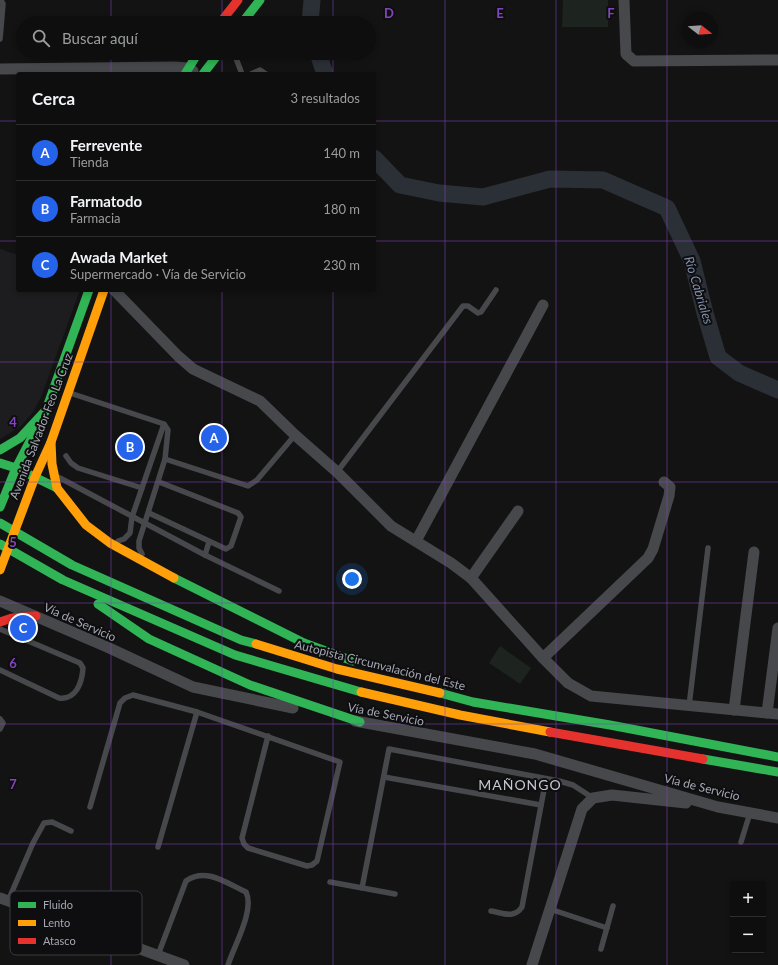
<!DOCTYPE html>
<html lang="es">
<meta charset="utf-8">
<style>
:root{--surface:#0e0e0e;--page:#171717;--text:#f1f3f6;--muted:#9b9c9e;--line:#2e2e2e;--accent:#2563eb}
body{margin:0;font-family:Lato,sans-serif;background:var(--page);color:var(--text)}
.controls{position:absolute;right:12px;bottom:12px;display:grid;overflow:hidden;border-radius:4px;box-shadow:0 2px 6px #0003}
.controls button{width:36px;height:36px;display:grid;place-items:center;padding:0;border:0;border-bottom:1px solid var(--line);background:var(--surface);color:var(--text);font:20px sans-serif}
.compass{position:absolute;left:682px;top:12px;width:36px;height:36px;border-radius:50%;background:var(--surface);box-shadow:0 2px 6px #0003;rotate:107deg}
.you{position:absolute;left:352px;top:579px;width:14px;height:14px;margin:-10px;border:3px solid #fff;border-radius:50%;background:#1a73e8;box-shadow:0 0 0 6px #1a73e833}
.badge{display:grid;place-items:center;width:26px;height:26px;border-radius:50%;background:var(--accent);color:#fff;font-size:13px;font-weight:700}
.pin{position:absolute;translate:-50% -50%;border:2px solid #fff;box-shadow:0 1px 4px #0006}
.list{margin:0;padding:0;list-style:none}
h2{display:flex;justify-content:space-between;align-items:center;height:52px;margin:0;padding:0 16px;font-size:17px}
h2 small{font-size:13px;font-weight:400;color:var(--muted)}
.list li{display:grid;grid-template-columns:26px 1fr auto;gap:12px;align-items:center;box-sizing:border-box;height:56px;padding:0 16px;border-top:1px solid var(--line)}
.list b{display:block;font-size:15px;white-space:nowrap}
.list p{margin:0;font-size:13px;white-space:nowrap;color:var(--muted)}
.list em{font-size:13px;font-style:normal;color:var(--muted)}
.icon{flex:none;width:22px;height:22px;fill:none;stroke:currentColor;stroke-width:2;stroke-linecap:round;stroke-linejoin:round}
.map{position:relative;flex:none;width:778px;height:965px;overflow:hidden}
.search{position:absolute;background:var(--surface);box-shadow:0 2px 6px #0003;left:16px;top:16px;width:360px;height:44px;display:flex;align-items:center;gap:10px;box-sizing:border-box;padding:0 14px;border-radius:22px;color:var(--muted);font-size:15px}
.panel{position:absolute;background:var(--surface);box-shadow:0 2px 6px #0003;left:16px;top:72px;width:360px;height:220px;border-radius:4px}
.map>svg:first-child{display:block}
.built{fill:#1d1d1f}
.green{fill:#1d231e}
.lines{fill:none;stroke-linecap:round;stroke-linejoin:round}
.river{stroke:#2b3037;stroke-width:17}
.lane{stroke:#47484c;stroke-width:5.5}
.street{stroke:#47484c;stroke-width:11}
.fast{stroke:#30b455;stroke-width:9}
.slow{stroke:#ff9f0a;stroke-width:9}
.jam{stroke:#e5322d;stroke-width:9}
.grid{fill:none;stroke:#8345bd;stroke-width:1;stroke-opacity:0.55}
.labels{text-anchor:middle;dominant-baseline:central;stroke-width:4;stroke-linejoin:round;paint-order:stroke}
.street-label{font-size:12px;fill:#a5a8b3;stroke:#0e0d0f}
.water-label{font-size:13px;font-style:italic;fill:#8091aa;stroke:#0e0d0f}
.quarter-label{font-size:14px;letter-spacing:1px;fill:#c6c7cf;stroke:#0e0d0f}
.key{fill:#0e0d0f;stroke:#3b3c40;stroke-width:1}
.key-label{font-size:11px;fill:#a5a8b3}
.grid-label{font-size:13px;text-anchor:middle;font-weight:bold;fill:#8345bd;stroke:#0e0d0f;stroke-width:4;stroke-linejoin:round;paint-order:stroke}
</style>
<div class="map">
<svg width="778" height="965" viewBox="0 0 778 965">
<rect width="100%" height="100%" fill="#131313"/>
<!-- built -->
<path class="built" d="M0,249L18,255V290H80L41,397L33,412L21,426L0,439Z"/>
<!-- green -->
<g class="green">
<path d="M563,0H608V27H562Z"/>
<path d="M500,646L531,668L520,684L489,663Z"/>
</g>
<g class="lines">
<!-- river -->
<g class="river">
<path d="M310,23L312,0"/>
<path d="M318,53L325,74"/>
<path d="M374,158L400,185L439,193L483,197L550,179L603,180L667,208L692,261L705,313L718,357L739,373L778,390"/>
</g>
<!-- lane -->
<g class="lane">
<path d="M0,39L3,4L1,0"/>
<path d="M234,53L242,74"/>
<path d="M251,74L260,70L266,74"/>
<path d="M70,393L164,424L168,430L165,459L139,541V548L142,554"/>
<path d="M66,456L71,463L78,468L142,488"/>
<path d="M165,459L248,486L257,480L295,435"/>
<path d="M337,472L463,306H468L478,313L481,312L496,290"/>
<path d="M60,478L205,555L279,591"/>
<path d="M149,513L226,549L231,546L241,517L238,513L159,482"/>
<path d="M118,541L124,539L130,533L132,517L164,424"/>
<path d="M205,555L209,542"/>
<path d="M0,629L80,663L83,668C82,683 76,700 59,698L0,670"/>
<path d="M689,706L708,548"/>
<path d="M0,719L3,723L0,729"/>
<path d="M384,777L541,805"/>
<path d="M90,807L120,703L125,698L133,695L197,712L340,762L317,861L312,865L307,866L248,848L244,844L242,838L268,736"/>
<path d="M741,842L750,813"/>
<path d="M158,847L197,712"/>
<path d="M330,882L395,894"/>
<path d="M362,888L389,749L559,781L573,785L593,798"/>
<path d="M8,901L33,843L44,823L52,822L71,831"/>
<path d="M550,909L607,928"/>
<path d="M491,911C503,913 514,919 522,907L546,779"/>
<path d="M601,949L613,906"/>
<path d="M158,955L186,881C206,867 226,883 246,892C255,910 234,946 228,965"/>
</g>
<!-- street -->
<g class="street">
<path d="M624,0L626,54L634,61L778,60"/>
<path d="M0,69L175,67L188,68L193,71"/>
<path d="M114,290L178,356L193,369L260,401L295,435L337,472L391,526L451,563L471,578L543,658L568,683L591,696L778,714"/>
<path d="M416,541L543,305"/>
<path d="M471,578L518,511"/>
<path d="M0,601L107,647L193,687L293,708"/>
<path d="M543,658L648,558L653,549L669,496L670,487L664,482"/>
<path d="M734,710L754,552"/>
<path d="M767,713L778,628"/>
<path d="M355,721L535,754L718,807L778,818"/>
<path d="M0,898L184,965"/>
<path d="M532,965L582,809L593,798L612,795L686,803"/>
</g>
<!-- fast -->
<g class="fast">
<path d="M242,23L260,0"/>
<path d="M185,74L198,53"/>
<path d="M203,74L219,53"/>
<path d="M0,450L20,438L46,410"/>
<path d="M0,463L16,468L57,488"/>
<path d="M0,507L16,468L46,410L89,290"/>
<path d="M0,523L72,565L241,640L256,644"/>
<path d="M0,544L63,580L235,655L361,692"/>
<path d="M174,578L304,643L353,661"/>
<path d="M98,604L149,639L250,685L360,722"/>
<path d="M440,693L473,702L610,725L778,757"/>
<path d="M703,759L778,772"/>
</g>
<!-- slow -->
<g class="slow">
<path d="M51,442L52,464L57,488L86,525L110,543L174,578"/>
<path d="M0,570L35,477L51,442L104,290"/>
<path d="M256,644L337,669L440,693"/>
<path d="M361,692L460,715L550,732"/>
</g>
<!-- jam -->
<g class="jam">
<path d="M220,23L238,0"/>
<path d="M0,622L12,618L36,616"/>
<path d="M550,732L703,759"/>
</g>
</g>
<!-- grid -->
<path class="grid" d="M111,0V23M222,0V23M333,0V23M445,0V965M556,0V965M667,0V965M111,53V74M222,53V74M333,53V74M0,121H18M374,121H778M0,241H18M374,241H778M111,290V965M222,290V965M333,290V965M0,362H778M0,482H778M0,603H778M0,724H778M0,844H778"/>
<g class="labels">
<!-- street labels -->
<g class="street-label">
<text transform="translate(41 426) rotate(-69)">Avenida Salvador Feo La Cruz</text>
<text transform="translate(80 622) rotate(24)">Vía de Servicio</text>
<text transform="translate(380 665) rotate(14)">Autopista Circunvalación del Este</text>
<text transform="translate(386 714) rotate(11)">Vía de Servicio</text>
<text transform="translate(702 787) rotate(14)">Vía de Servicio</text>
</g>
<!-- water labels -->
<g class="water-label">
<text transform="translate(699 290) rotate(73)">Río Cabriales</text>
</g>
<!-- quarter labels -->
<g class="quarter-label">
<text x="520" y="784">MAÑONGO</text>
</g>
</g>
<!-- legend -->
<rect x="10" y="891" width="132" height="64" rx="6" class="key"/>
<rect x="18" y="902" width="18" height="6" fill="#30b455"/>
<rect x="18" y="920" width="18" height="6" fill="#ff9f0a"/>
<rect x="18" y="938" width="18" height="6" fill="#e5322d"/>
<g class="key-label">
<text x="43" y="909">Fluido</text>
<text x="43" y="927">Lento</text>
<text x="43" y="945">Atasco</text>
</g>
<g class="grid-label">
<text x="389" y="18">D</text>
<text x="500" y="18">E</text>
<text x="611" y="18">F</text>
<text x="13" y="427">4</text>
<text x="13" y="547">5</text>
<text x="13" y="668">6</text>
<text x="13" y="789">7</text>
</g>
</svg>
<div class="controls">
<button>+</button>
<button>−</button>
</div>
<svg class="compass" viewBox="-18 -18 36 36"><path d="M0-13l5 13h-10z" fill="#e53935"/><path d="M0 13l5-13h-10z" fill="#9b9c9e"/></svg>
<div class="you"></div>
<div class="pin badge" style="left:214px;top:438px">A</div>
<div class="pin badge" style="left:130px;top:447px">B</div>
<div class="pin badge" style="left:23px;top:628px">C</div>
<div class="search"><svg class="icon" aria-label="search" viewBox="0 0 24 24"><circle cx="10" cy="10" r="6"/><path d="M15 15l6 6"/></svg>Buscar aquí</div>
<section class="panel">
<h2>Cerca<small>3 resultados</small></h2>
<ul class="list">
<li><span class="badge">A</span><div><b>Ferrevente</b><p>Tienda</p></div><em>140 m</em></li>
<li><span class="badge">B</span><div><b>Farmatodo</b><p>Farmacia</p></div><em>180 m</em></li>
<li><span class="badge">C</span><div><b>Awada Market</b><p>Supermercado · Vía de Servicio</p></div><em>230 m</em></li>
</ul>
</section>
</div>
